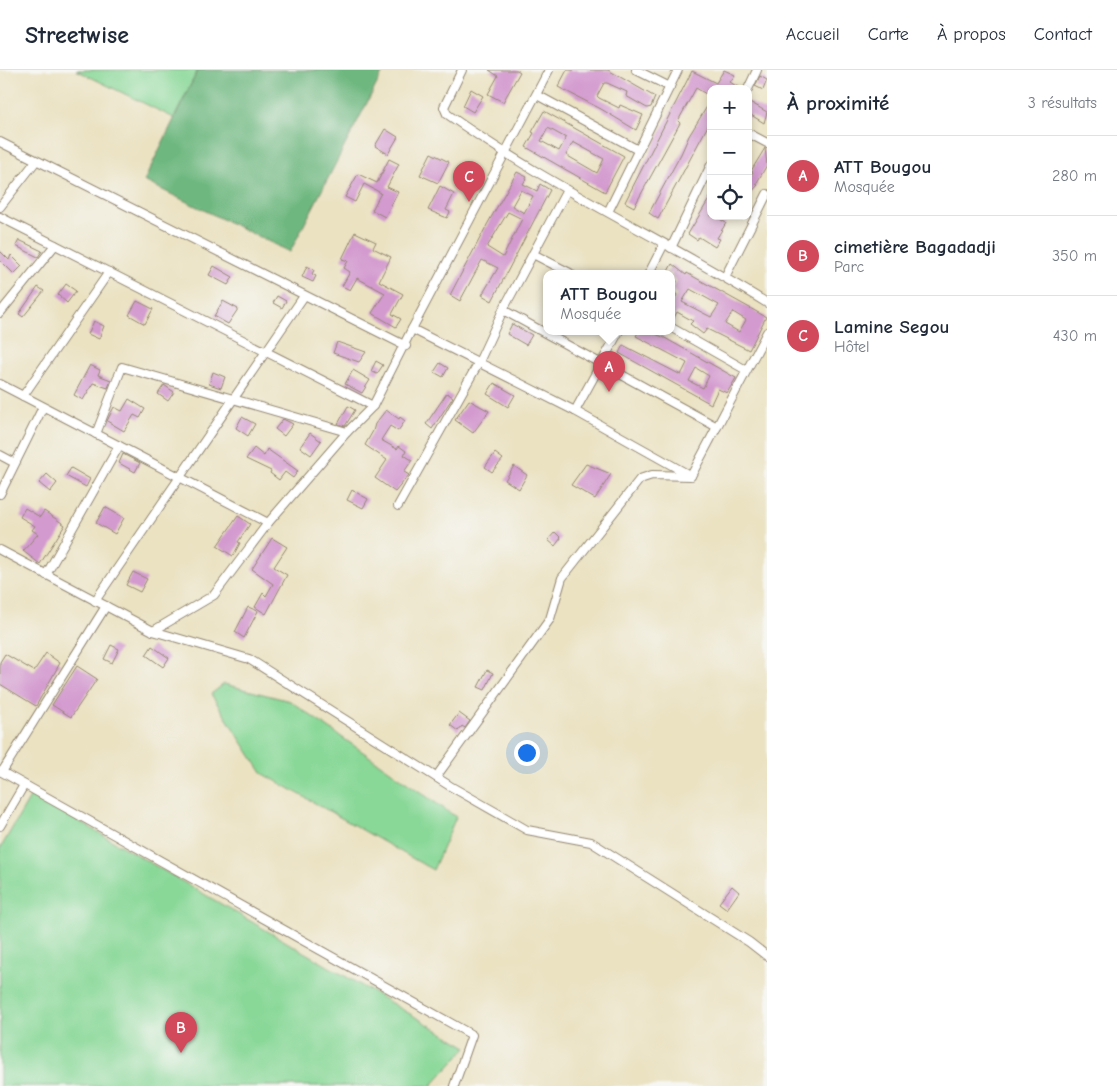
<!DOCTYPE html>
<html lang="fr">
<meta charset="utf-8">
<style>
:root{--surface:#fff;--page:#f2f2f3;--text:#1f2937;--muted:#747a83;--line:#e0e1e3;--accent:#d1495b}
body{margin:0;font-family:"Comic Neue",sans-serif;background:var(--page);color:var(--text)}
.controls{position:absolute;right:15px;top:15px;display:grid;overflow:hidden;border-radius:10px;box-shadow:0 2px 8px #0003}
.controls button{width:45px;height:45px;display:grid;place-items:center;padding:0;border:0;border-bottom:1px solid var(--line);background:var(--surface);color:var(--text);font:25px sans-serif}
.you{position:absolute;left:526px;top:682px;width:18px;height:18px;margin:-12px;border:4px solid #fff;border-radius:50%;background:#1a73e8;box-shadow:0 0 0 8px #1a73e833}
.badge{display:grid;place-items:center;width:32px;height:32px;border-radius:50%;background:var(--accent);color:#fff;font-size:16px;font-weight:700}
.pin{position:absolute;translate:-50% -41px;filter:drop-shadow(0 1px 2px #0008)}
.pin::after{content:'';position:absolute;top:26px;width:18px;height:15px;background:inherit;clip-path:polygon(0 0,100% 0,50% 100%)}
.popup{position:absolute;left:543px;top:200px;width:132px;height:65px;box-sizing:border-box;display:grid;place-content:center;border-radius:10px;background:var(--surface);filter:drop-shadow(0 1px 4px #0005);font-size:16px;white-space:nowrap;color:var(--muted)}
.popup b{font-size:19px;color:var(--text)}
.popup::after{content:'';position:absolute;left:50%;top:100%;margin-left:-10px;border:10px solid transparent;border-top-color:var(--surface)}
.list{margin:0;padding:0;list-style:none}
h2{display:flex;justify-content:space-between;align-items:center;height:65px;margin:0;padding:0 20px;font-size:21px}
h2 small{font-size:16px;font-weight:400;color:var(--muted)}
.list li{display:grid;grid-template-columns:32px 1fr auto;gap:15px;align-items:center;box-sizing:border-box;height:80px;padding:0 20px;border-top:1px solid var(--line)}
.list b{display:block;font-size:19px;white-space:nowrap}
.list p{margin:0;font-size:16px;white-space:nowrap;color:var(--muted)}
.list em{font-size:16px;font-style:normal;color:var(--muted)}
.icon{flex:none;width:28px;height:28px;fill:none;stroke:currentColor;stroke-width:2;stroke-linecap:round;stroke-linejoin:round}
.map{position:relative;flex:none;width:767px;height:1016px;overflow:hidden}
header{display:flex;align-items:center;gap:30px;box-sizing:border-box;height:70px;padding:0 25px;background:var(--surface);border-bottom:1px solid var(--line)}
header strong{font-size:24px}
nav{display:flex;gap:28px;margin-inline-start:auto;font-size:18px}
main{display:flex}
aside{flex:1;background:var(--surface)}
.map>svg:first-child{display:block}
.green{fill:#89d898;stroke:#62815b}
.forest{fill:#6eb880;stroke:#54714f}
.building{fill:#d39acf;fill-rule:evenodd}
.lines{fill:none;stroke-linecap:round;stroke-linejoin:round}
.street-casing{stroke:#938670;stroke-width:10}
.street{stroke:#fff;stroke-width:8}
</style>
<header>
<strong>Streetwise</strong>
<nav><a>Accueil</a><a>Carte</a><a>À propos</a><a>Contact</a></nav>
</header>
<main>
<div class="map">
<svg width="767" height="1016" viewBox="0 0 767 1016">
<rect width="100%" height="100%" fill="#f6f6f2"/>
<filter id="ink" filterUnits="userSpaceOnUse"><feTurbulence type="fractalNoise" baseFrequency=".02" numOctaves="2"/><feDisplacementMap in="SourceGraphic" scale="10" xChannelSelector="R" yChannelSelector="G"/><feConvolveMatrix kernelMatrix="1 2 1 2 8 2 1 2 1" color-interpolation-filters="sRGB"/></filter>
<filter id="wash" filterUnits="userSpaceOnUse"><feTurbulence type="fractalNoise" baseFrequency=".0096" numOctaves="4" result="noise"/><feDisplacementMap in="SourceGraphic" scale="20" xChannelSelector="R" yChannelSelector="G"/><feGaussianBlur stdDeviation="1.12" result="paint"/><feColorMatrix in="noise" values="0 0 0 0 0 0 0 0 0 0 0 0 0 0 0 0 0 1.4 0 .05"/><feComposite in="paint" operator="in"/></filter>
<g filter="url(#wash)">
<rect width="100%" height="100%" fill="#ebe2c2"/>
<!-- green -->
<g class="green">
<path d="M76,0H198L174,48Z"/>
<path d="M224,614L290,631L456,747L433,800L262,703L211,624Z"/>
<path d="M32,724L467,977L431,1016H0V779Z"/>
</g>
<!-- forest -->
<path class="forest" d="M198,0H384L290,182L144,111Z"/>
<g id="blocks">
<!-- building -->
<g class="building">
<path d="M489,0H517L520,2L503,32L488,24L498,6Z"/>
<path d="M567,0H608L655,27L651,37L647,38L626,26L627,22L607,13H604L597,26L599,28L619,38L620,35L643,45L636,60L601,39L558,17Z"/>
<path d="M724,0L735,5L730,12L741,19H711V27L696,18L678,51L680,53L634,137L625,132L692,1L716,13Z"/>
<path d="M760,6L767,10L763,20L755,16Z"/>
<path d="M471,19L483,26L473,42L463,36Z"/>
<path d="M711,30V50L658,149L649,143L681,84L689,66Z"/>
<path d="M748,31L767,42L764,53L751,45L748,50Z"/>
<path d="M544,41L624,86L605,122L526,77L534,63L532,62ZM548,58L566,68L559,81L541,71ZM573,72L604,89L597,103L566,85Z"/>
<path d="M385,59L398,67L388,84L375,76Z"/>
<path d="M765,78L767,95L756,114L758,115L748,126V110L753,102L751,101Z"/>
<path d="M431,83L449,92L438,113L420,105Z"/>
<path d="M389,89L399,94L387,117L398,122L385,147L372,140L381,123L364,114L355,132L345,127L358,104L377,113Z"/>
<path d="M517,102L527,107L523,114L537,121L540,114L550,120L492,231L482,225L498,198L482,190L460,231L450,225L488,153ZM521,120L533,126L524,143L512,136ZM508,142L522,149L503,187L487,177Z"/>
<path d="M440,116L454,124L446,140L450,142L447,148L428,140Z"/>
<path d="M711,126V146H715L726,153L717,168L720,169L715,177L699,167L697,170L688,164Z"/>
<path d="M355,162L376,172L373,178L391,187L379,211L403,224L392,244L401,249L396,257L372,243L385,223L357,208L350,220L342,216L350,202L344,198L348,191L342,189Z"/>
<path d="M19,170L42,181L38,187L16,176Z"/>
<path d="M0,181L9,190L11,185L22,196L14,204L0,190Z"/>
<path d="M672,194L686,205L687,203L766,247L749,280L707,259L703,264L690,254L693,251L677,242L672,252V233L677,225L672,219L677,211L672,207V203H667ZM690,219L719,235L711,247L682,232ZM733,242L746,250L739,262L725,254Z"/>
<path d="M214,196L233,207L228,215L209,205Z"/>
<path d="M307,196L314,200L312,204L316,206L313,212L302,207Z"/>
<path d="M66,214L76,221L67,233L58,225Z"/>
<path d="M38,217L44,221L23,247L19,244Z"/>
<path d="M277,226L286,231L282,238L273,233Z"/>
<path d="M137,231L153,239L145,254L129,245Z"/>
<path d="M223,231L238,239L228,254L214,246Z"/>
<path d="M94,251L104,256L99,269L88,264Z"/>
<path d="M512,254L532,265L526,275L507,264Z"/>
<path d="M639,261H648L663,267L736,308L727,323L718,319L711,334L619,283L623,275L681,305L687,293L636,266ZM696,298L709,306L703,318L689,311Z"/>
<path d="M337,272L366,282L359,292L333,283Z"/>
<path d="M376,291L383,295L377,304L371,301Z"/>
<path d="M440,293L448,298L443,307L434,302Z"/>
<path d="M90,295L100,300L98,305L111,310L108,318L93,313L83,330L74,325Z"/>
<path d="M353,300L370,310L362,323L345,314Z"/>
<path d="M213,302L225,307L221,318L209,314Z"/>
<path d="M494,313L515,325L508,337L487,324Z"/>
<path d="M164,315L174,322L168,331L158,324Z"/>
<path d="M447,323L453,327L432,359L426,354Z"/>
<path d="M129,329L145,339L140,348L134,345L124,361L107,351L114,337L122,341Z"/>
<path d="M469,330L489,341L473,363L455,350Z"/>
<path d="M348,336L355,340L345,356L338,354Z"/>
<path d="M386,340L399,349L400,347L405,351L398,361L390,356L381,370L397,379L399,376L406,381L404,385L412,390L404,402L409,405L395,422L375,408L387,390L365,375L373,361L375,354Z"/>
<path d="M242,347L255,354L248,366L236,358Z"/>
<path d="M283,349L293,354L284,366L275,359Z"/>
<path d="M310,363L321,371L311,385L300,377Z"/>
<path d="M254,378L264,386L267,379L298,401L293,408L285,402L279,410L270,403L271,401L246,389Z"/>
<path d="M495,383L503,389L492,402L485,397Z"/>
<path d="M123,384L140,393L135,402L119,393Z"/>
<path d="M586,394L611,404L595,429L571,415Z"/>
<path d="M514,396L527,405L519,419L505,410Z"/>
<path d="M71,398L90,409L86,417L66,406Z"/>
<path d="M47,404L57,413L50,422L39,413Z"/>
<path d="M352,420L368,429L363,438L347,430Z"/>
<path d="M105,437L124,448L115,464L96,453Z"/>
<path d="M25,438L40,447L44,441L65,455L40,494L23,481L38,464L32,460L35,456L20,447Z"/>
<path d="M238,446L250,454L238,472L240,473L233,486L217,476Z"/>
<path d="M555,462L561,468L555,476L548,470Z"/>
<path d="M272,468L287,477L274,497L287,505L266,544L255,537L263,523L266,526L273,514L252,499Z"/>
<path d="M133,502L147,509L140,522L126,515Z"/>
<path d="M248,537L258,541L244,568L235,562Z"/>
<path d="M111,575L119,579L112,593L104,589Z"/>
<path d="M152,576L169,588L163,597L146,585Z"/>
<path d="M46,583L60,593L36,636L0,614V592L5,584L34,601Z"/>
<path d="M77,596L97,609L71,647L52,635Z"/>
<path d="M487,600L493,603L485,620L478,617Z"/>
<path d="M459,643L470,651L465,658L462,656L458,661L450,655Z"/>
<path d="M732,816L739,822L727,839L719,833Z"/>
</g>
</g>
</g>
<g filter="url(#ink)">
<use href="#blocks" fill-opacity="0" stroke="#938670" stroke-width="1"/>
<g class="lines">
<!-- street casing -->
<g class="street-casing">
<g id="street">
<path d="M462,0L444,37L447,44C548,116 662,168 767,233"/>
<path d="M549,0L412,259L575,341L691,406"/>
<path d="M636,0L670,17"/>
<path d="M748,19L757,0"/>
<path d="M537,25L638,80"/>
<path d="M748,63L767,73"/>
<path d="M0,72L406,276"/>
<path d="M0,137L36,91"/>
<path d="M608,142L678,0"/>
<path d="M0,147L373,336"/>
<path d="M671,178L711,95"/>
<path d="M533,184L570,203"/>
<path d="M649,203L664,174"/>
<path d="M725,207L767,124"/>
<path d="M503,240L717,357"/>
<path d="M0,243L55,175"/>
<path d="M672,258L746,300"/>
<path d="M0,314L268,453"/>
<path d="M23,326L109,202"/>
<path d="M575,341L619,261"/>
<path d="M96,364L122,297L347,362"/>
<path d="M0,385L15,393"/>
<path d="M0,424L43,337"/>
<path d="M398,436L479,292L503,240L567,120"/>
<path d="M0,480L153,561L249,589L450,716L527,760L591,772L749,872L767,886"/>
<path d="M46,505L119,376"/>
<path d="M95,531L304,226"/>
<path d="M153,561L214,525L268,453L347,362L373,336L412,259"/>
<path d="M0,701L472,965L454,1016"/>
<path d="M2,702L106,536"/>
<path d="M436,707L550,549L562,508L640,409L652,405L691,406L767,262"/>
<path d="M0,756L24,715"/>
</g>
</g>
<!-- street -->
<use href="#street" class="street"/>
</g>
</g>
</svg>
<div class="controls">
<button>+</button>
<button>−</button>
<button><svg class="icon" aria-label="locate" viewBox="0 0 24 24"><circle cx="12" cy="12" r="6"/><path d="M12 2v4M12 18v4M2 12h4M18 12h4"/></svg></button>
</div>
<div class="you"></div>
<div class="pin badge" style="left:609px;top:322px">A</div>
<div class="popup"><b>ATT Bougou</b>Mosquée</div>
<div class="pin badge" style="left:181px;top:983px">B</div>
<div class="pin badge" style="left:469px;top:132px">C</div>
</div>
<aside>
<h2>À proximité<small>3 résultats</small></h2>
<ul class="list">
<li><span class="badge">A</span><div><b>ATT Bougou</b><p>Mosquée</p></div><em>280 m</em></li>
<li><span class="badge">B</span><div><b>cimetière Bagadadji</b><p>Parc</p></div><em>350 m</em></li>
<li><span class="badge">C</span><div><b>Lamine Segou</b><p>Hôtel</p></div><em>430 m</em></li>
</ul>
</aside>
</main>
